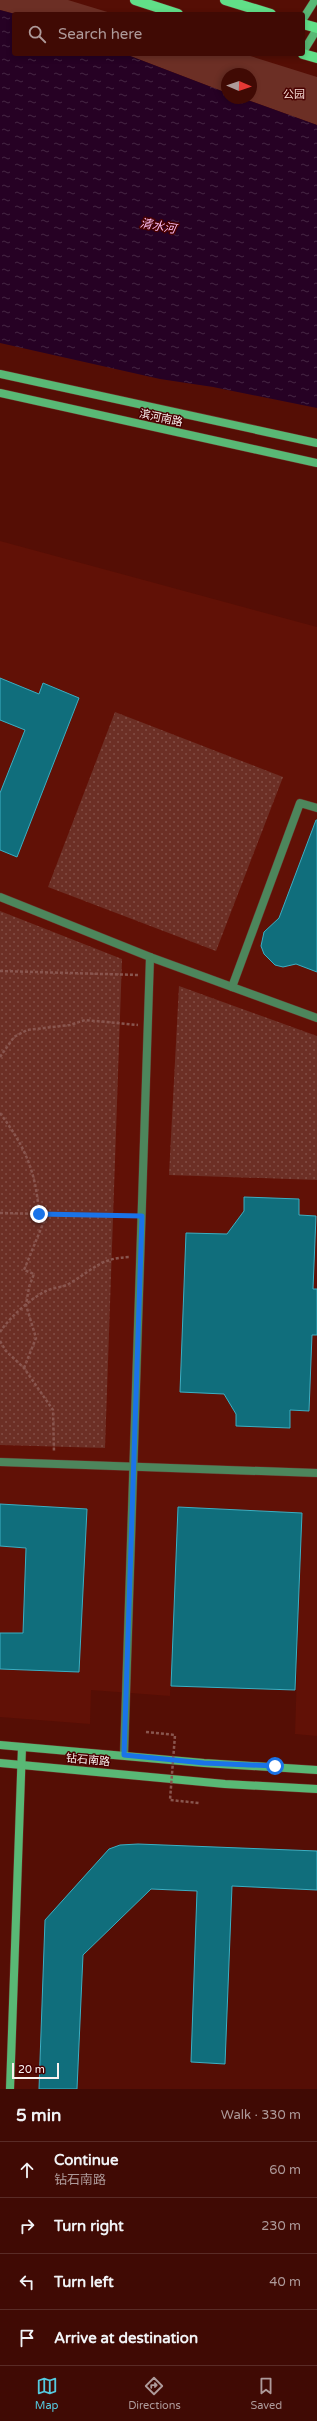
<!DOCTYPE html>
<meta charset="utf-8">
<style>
:root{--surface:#400a04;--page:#47130e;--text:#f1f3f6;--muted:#ae9a9a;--line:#592b26;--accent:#55cadf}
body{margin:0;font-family:"Varela Round","Noto Sans SC",sans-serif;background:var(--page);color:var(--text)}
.compass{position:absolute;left:221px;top:68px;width:36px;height:36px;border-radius:50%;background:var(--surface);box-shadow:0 2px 6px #0003;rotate:92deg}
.scale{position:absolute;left:12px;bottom:10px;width:47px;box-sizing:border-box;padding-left:4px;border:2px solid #faf1ef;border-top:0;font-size:11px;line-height:14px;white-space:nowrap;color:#faf1ef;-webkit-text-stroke:3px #490100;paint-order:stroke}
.stop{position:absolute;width:12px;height:12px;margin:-9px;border:3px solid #1a73e8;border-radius:50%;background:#fff}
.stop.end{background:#1a73e8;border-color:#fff;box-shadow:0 1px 4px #0008}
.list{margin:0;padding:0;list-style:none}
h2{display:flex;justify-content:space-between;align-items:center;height:52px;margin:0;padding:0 16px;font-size:17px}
h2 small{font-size:13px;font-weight:400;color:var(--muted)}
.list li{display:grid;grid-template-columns:26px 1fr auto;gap:12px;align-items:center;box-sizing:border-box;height:56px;padding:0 16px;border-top:1px solid var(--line)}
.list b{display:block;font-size:15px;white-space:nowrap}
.list p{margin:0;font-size:13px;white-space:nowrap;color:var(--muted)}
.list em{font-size:13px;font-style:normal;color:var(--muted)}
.icon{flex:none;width:22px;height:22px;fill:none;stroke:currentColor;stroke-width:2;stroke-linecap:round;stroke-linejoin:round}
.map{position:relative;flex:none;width:317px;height:2089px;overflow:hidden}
.search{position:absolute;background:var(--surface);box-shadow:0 2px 6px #0003;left:12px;right:12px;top:12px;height:44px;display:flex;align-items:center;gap:10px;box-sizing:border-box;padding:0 14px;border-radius:4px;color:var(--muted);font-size:15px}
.sheet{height:276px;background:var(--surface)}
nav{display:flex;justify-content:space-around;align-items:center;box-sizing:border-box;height:56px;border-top:1px solid var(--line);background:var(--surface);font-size:11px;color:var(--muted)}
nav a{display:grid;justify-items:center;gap:2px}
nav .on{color:var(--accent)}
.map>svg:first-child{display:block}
.built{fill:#611106}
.grass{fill:url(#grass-dots)}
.park{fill:#6c2f25}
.water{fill:url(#water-ripples)}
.building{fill:#106e7c;stroke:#3bafc3}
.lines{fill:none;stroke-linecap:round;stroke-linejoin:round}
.service-casing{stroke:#6c2e26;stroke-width:9}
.secondary-casing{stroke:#6c2e26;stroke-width:9}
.primary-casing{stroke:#6c2e26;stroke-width:11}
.path{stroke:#89564f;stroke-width:2.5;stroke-dasharray:3 2;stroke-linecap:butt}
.service{stroke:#4d865c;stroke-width:8}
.secondary{stroke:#59b875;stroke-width:8}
.primary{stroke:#61df88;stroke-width:10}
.path-bridge{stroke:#89564f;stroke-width:2.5;stroke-dasharray:3 2;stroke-linecap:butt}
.route{stroke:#1a73e8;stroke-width:5}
.labels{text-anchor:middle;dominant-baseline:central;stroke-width:3;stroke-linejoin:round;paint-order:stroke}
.park-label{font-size:11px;fill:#f7dad4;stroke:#490100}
.street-label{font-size:11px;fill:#faf1ef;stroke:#490100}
.water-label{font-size:12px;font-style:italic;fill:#fbbcf2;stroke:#490100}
</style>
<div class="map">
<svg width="317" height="2089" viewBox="0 0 317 2089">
<defs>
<pattern id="grass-dots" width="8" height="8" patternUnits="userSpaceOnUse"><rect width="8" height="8" fill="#6c2f25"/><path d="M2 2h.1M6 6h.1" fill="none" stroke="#824e45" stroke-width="1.8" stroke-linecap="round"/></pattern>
<pattern id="water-ripples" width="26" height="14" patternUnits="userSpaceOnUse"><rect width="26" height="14" fill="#260124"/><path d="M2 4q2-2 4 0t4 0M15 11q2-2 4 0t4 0" fill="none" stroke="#462644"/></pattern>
</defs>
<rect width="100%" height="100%" fill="#550e05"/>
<!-- built -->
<path class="built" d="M0,541L317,627V1736L295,1734L302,1513L178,1507L170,1696L91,1690L90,1724L0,1717Z"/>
<!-- grass -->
<g class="grass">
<path d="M115,712L283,777L216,951L48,887Z"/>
<path d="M0,911L122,959L105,1448L0,1445Z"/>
<path d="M179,986L317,1036V1180L169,1175Z"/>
</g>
<!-- park -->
<g class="park">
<path d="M0,0H68L114,14H15L0,10Z"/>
<path d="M125,54H244L317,77V125L242,98H251V74H227V93Z"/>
</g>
<!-- water -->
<path class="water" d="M0,10L15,14L14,54H125L227,93V98H242L317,125V408L213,387L160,379L0,343Z"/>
<!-- building -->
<g class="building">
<path d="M0,678L39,694L43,683L79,698L17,857L0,850V793L25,730L0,720Z"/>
<path d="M316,820H317V972L296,964L283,967L275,965L264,954L261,946L264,932L279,918Z"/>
<path d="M244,1197L299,1199V1215L316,1216L313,1289H317V1335H312L309,1411L290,1410V1428L236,1426V1414L224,1394L180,1392L186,1233L227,1234L244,1211Z"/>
<path d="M0,1504L87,1509L79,1672L0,1669V1633H23L26,1548L0,1546Z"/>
<path d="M178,1507L302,1513L295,1690L171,1686Z"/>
<path d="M138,1844L317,1851V1890L232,1886L225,2064L191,2062L197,1891L151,1889L83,1955L77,2089H39L45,1920L109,1849L120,1845Z"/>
</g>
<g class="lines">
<!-- service casing -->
<g class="service-casing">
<g id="service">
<path d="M0,897L150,957L317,1018"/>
<path d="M232,987L300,803L317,808"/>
<path d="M0,1462L317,1473"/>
<path d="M124,1755L150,957"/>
</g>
</g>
<!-- secondary casing -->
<g class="secondary-casing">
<g id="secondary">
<path d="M303,19L315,0"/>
<path d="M303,52L317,29"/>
<path d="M0,374L317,443"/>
<path d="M0,393L317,463"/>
<path d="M0,1745L204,1763L317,1770"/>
<path d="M0,1763L225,1784L317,1789"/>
<path d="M10,2089L22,1747"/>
</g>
</g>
<!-- primary casing -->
<g class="primary-casing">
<g id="primary">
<path d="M135,0L178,14"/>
<path d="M225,0L271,14"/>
<path d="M303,24L317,28"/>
<path d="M303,54L317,58"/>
</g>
</g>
<!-- path -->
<g class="path">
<path d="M0,971L139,975"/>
<path d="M0,1057L14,1037L27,1030L70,1025L85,1020L138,1025"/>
<path d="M0,1113C25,1147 36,1171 39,1214"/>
<path d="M0,1213L131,1216"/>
<path d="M0,1332C9,1318 31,1298 46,1291C54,1287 64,1288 72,1282C95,1268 101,1258 130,1257"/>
<path d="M0,1341L6,1351L24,1368L53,1410L54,1452"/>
<path d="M24,1368L36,1338L26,1305L29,1287L34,1274L24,1270L47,1214"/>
</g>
<!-- service -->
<use href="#service" class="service"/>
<!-- secondary -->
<use href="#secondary" class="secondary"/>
<!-- primary -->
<use href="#primary" class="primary"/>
<!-- path-bridge -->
<path class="path-bridge" d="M146,1732L175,1735L170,1800L199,1803"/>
</g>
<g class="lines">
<!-- route -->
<path class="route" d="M39,1214L142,1216L124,1755L204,1763L275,1766"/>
</g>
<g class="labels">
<!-- park labels -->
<g class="park-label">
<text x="294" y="94">公园</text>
</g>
<!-- street labels -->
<g class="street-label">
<text transform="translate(161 418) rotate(12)">滨河南路</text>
<text transform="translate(88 1760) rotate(5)">钻石南路</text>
</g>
<!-- water labels -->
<g class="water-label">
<text transform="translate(158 226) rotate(10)">清水河</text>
</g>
</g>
</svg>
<svg class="compass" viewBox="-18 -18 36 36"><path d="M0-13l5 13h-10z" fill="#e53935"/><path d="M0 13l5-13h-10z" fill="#ae9a9a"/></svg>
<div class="scale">20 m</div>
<div class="stop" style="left:275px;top:1766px"></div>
<div class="stop end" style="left:39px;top:1214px"></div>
<div class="search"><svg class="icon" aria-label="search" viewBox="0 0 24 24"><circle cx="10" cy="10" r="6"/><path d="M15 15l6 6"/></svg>Search here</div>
</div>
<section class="sheet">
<h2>5 min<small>Walk · 330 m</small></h2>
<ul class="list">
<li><svg class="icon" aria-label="ahead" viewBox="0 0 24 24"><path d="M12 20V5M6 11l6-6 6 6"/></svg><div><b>Continue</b><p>钻石南路</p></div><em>60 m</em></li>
<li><svg class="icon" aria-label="right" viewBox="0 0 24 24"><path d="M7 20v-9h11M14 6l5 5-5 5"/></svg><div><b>Turn right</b></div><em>230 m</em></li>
<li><svg class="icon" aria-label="left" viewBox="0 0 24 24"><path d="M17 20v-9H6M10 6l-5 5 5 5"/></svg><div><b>Turn left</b></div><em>40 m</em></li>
<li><svg class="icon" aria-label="arrive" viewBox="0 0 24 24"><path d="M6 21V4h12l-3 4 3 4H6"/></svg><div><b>Arrive at destination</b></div></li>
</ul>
</section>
<nav>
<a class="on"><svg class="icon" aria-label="map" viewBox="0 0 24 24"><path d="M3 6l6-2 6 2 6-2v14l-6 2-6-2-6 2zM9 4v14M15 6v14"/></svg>Map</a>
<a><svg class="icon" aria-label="directions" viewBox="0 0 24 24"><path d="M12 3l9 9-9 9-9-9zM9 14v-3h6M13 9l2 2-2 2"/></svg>Directions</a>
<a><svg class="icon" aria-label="saved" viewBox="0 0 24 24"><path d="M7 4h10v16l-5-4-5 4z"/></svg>Saved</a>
</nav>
